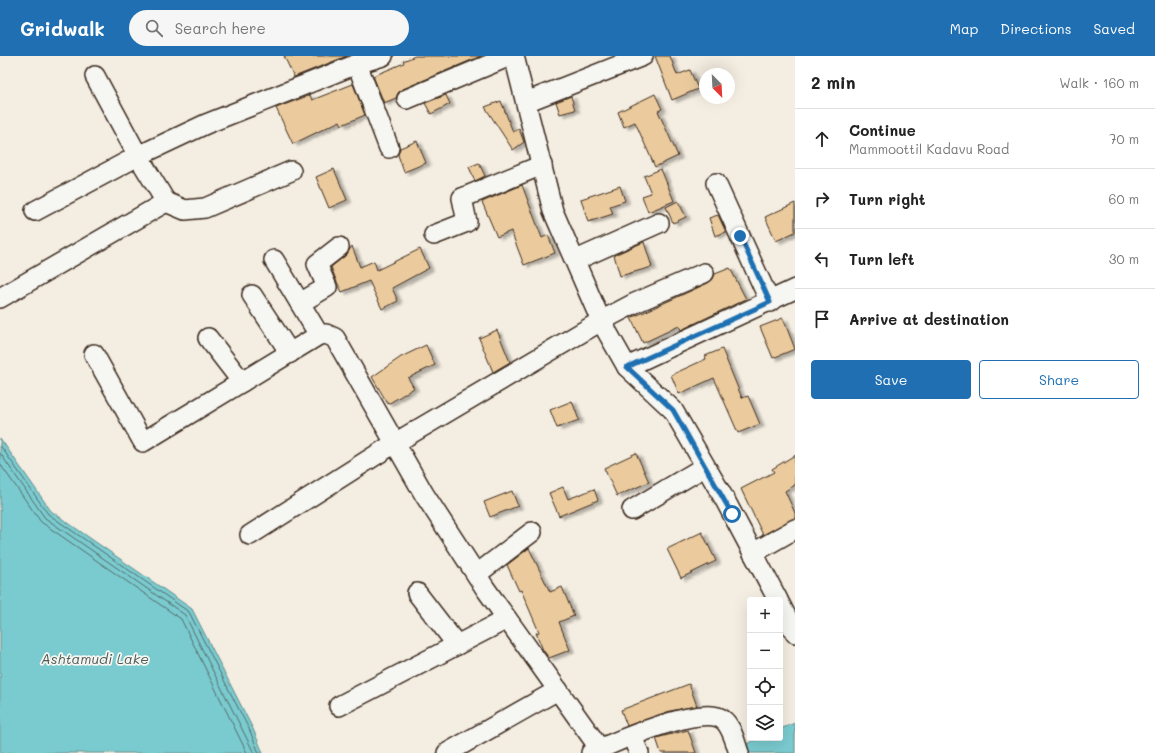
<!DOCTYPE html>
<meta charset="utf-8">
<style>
:root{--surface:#fff;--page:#f6f6f6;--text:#222;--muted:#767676;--line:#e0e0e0;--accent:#1f6fb2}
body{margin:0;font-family:Mali,sans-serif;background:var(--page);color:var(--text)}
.controls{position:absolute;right:12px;bottom:12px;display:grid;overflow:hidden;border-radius:4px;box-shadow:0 4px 16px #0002}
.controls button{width:36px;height:36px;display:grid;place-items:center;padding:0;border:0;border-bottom:1px solid var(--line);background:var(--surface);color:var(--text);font:20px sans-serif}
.compass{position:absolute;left:699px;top:12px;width:36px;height:36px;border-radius:50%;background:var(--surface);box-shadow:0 4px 16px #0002;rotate:156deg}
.stop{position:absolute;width:12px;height:12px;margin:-9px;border:3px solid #1f6fb2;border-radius:50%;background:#fff}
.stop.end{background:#1f6fb2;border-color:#fff;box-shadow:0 1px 4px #0008}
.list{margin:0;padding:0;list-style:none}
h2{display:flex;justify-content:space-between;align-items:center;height:52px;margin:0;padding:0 16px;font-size:17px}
h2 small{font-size:13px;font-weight:400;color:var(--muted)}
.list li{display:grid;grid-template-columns:26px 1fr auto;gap:12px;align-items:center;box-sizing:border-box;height:60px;padding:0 16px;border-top:1px solid var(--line)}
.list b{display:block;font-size:15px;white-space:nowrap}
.list p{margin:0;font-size:13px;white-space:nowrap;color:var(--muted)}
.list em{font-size:13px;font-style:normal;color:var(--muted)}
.actions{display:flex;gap:8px;padding:12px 16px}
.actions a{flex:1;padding:9px 0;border:1px solid var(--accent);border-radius:4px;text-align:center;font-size:14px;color:var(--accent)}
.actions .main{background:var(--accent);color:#fff}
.icon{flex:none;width:22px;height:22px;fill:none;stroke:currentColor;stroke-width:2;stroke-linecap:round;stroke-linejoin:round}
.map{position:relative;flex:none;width:795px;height:697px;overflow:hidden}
header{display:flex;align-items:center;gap:24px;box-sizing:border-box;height:56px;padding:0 20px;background:var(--accent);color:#fff}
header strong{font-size:19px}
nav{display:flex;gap:22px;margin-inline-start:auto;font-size:14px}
.search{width:280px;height:36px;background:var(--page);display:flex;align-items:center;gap:10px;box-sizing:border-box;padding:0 14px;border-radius:22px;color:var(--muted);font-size:15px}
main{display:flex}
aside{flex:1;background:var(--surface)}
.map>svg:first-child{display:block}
.water{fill:#7acbd0;stroke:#618b89}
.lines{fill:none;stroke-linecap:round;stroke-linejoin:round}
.shore{stroke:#546a65;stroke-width:1}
.building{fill:#ebcb9d;stroke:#3b2a1e;filter:url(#shadow)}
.minor-casing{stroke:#3b2a1e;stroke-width:22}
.minor{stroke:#f6f6f2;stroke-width:19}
.route{stroke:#1f6fb2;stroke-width:5}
.labels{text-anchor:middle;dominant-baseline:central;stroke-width:3.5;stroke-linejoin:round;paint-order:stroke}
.water-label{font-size:14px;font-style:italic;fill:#4e5a53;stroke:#f6f6f2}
</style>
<header>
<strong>Gridwalk</strong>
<div class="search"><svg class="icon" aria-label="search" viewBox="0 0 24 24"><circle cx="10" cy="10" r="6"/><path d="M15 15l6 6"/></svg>Search here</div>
<nav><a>Map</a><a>Directions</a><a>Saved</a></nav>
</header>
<main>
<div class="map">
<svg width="795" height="697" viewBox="0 0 795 697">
<defs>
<filter id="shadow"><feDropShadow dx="4.5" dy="2.5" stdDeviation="1" flood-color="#0004"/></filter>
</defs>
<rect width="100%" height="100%" fill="#f4ede1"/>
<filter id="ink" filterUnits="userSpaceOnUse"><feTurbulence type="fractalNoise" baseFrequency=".025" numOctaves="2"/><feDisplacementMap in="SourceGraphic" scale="8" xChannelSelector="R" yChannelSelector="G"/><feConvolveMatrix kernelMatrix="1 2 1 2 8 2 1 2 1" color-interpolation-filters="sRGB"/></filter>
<g filter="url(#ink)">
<!-- water -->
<g class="water">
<path d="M0,382L51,455L192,553L253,673L263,697H0Z"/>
<path d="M795,667V697H747L744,689L760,682H780V673Z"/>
</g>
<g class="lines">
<!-- shore -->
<g class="shore">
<path d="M0,389L48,458L189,556L250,675L259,697"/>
<path d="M0,397L45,462L185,559L254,697"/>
<path d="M0,408L41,466L181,563L247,697"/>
</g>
</g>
<!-- building -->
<g class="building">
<path d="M284,0H347L294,21Z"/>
<path d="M415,0H481L403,33L398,37L396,42L384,47L373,20L404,7L403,5Z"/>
<path d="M655,0H670L677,19L690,14L698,33L672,44Z"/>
<path d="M353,28L365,59L342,69L340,65L293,88L276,52L310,39L312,44Z"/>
<path d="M655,38L662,53L658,55L678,100L655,111L635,66L624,71L618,56Z"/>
<path d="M446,39L450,48L431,58L425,47Z"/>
<path d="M571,40L575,54L560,58L556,46Z"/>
<path d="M501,45L513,76L519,73L524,86L513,94L485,51Z"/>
<path d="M417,85L426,107L404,116L398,99L400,92Z"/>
<path d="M479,107L485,120L475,125L469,111Z"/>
<path d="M334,113L347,144L329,152L316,121Z"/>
<path d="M661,113L674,145L648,156L642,140L651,137L644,120Z"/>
<path d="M522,129L542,182L548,179L555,197L524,209L511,175L497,181L482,146Z"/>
<path d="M620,130L625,145L610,150L613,158L588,166L581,143Z"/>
<path d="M678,145L686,161L673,167L666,151Z"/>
<path d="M795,147V176L776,185L765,161Z"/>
<path d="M718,159L726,176L715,180L709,162Z"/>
<path d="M644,186L652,211L620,220L614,199Z"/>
<path d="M352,190L360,211L374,205L377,214L420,193L429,212L392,232L398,245L382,253L369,225L342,236L336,224L331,211L346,199Z"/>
<path d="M730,212L746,243L681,274L679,270L643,287L631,262L708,227L713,223L715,218Z"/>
<path d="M783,262L795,293L773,302L760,271Z"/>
<path d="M497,274L510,306L493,316L479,282Z"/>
<path d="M426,289L435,309L408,322L414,332L388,348L372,321L401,301Z"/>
<path d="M722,293L742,342L748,340L760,368L738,377L714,322L679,338L671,319L706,303L705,300Z"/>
<path d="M572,345L579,364L557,372L550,354Z"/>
<path d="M636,397L649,426L617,440L604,412Z"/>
<path d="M795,399V429L785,435L795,457V462L763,479L741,433L774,416L772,413Z"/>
<path d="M563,431L568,443L594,433L598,444L559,460L549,437Z"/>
<path d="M512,435L518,450L490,461L484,446Z"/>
<path d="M702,476L716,505L681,522L667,493Z"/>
<path d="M529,492L550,536L562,531L574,560L559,566L570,594L549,602L543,594L536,577L539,576L521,534L519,535L507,509Z"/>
<path d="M689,628L697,650L670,655L627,670L621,654Z"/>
<path d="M688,674L696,697H661L656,682Z"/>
</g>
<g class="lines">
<!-- minor casing -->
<g class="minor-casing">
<g id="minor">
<path d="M514,0L553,155L601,265L627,311L673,354L725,444L778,544"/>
<path d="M357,8L389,92"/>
<path d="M407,43L510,0"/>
<path d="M526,46L643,0"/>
<path d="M716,127L770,246"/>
<path d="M166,146L185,154L205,152L291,115"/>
<path d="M35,155L138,100L206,68L357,8L383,0"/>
<path d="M434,179L467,166L462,142L542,109"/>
<path d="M274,204L319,279"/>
<path d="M576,204L659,167"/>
<path d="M252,239L290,297"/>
<path d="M0,242L166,146L138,100L95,20"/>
<path d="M300,247L327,231L317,208L339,191"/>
<path d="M208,282L242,326"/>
<path d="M94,298L143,386L319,279L326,278L335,282L424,438L485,532L600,693"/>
<path d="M627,311L795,233"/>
<path d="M632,454L704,411"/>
<path d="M250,479L395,387L601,265L635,247L704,217"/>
<path d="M753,497L795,473"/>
<path d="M477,518L532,476"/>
<path d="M417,537L457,589"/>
<path d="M780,548L795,577"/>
<path d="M339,650L507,563"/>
<path d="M632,680L639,697"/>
<path d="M447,697L558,634"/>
<path d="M591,697C616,685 692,653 718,661C731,665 735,686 739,697"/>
</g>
</g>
<!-- minor -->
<use href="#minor" class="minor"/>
</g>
</g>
<g class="lines" filter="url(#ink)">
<!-- route -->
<path class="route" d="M732,458L673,354L627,311L770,246L740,180"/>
</g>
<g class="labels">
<!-- water labels -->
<g class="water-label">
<text x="95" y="602">Ashtamudi Lake</text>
</g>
</g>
</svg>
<div class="controls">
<button>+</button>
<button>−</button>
<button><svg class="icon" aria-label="locate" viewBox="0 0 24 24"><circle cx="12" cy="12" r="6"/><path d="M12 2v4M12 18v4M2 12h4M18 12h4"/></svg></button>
<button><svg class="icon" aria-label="layers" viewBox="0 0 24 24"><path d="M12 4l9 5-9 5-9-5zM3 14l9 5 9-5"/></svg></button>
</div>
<svg class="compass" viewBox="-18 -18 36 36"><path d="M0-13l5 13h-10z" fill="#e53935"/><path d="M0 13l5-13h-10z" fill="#767676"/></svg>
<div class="stop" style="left:732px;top:458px"></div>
<div class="stop end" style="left:740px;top:180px"></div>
</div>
<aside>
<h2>2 min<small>Walk · 160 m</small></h2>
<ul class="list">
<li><svg class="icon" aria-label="ahead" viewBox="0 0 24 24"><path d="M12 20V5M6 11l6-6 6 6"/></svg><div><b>Continue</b><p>Mammoottil Kadavu Road</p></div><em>70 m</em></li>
<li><svg class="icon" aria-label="right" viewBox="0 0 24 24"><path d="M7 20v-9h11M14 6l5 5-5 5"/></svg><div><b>Turn right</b></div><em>60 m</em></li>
<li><svg class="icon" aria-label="left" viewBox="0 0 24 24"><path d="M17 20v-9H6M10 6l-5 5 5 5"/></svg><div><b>Turn left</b></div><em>30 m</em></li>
<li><svg class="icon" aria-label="arrive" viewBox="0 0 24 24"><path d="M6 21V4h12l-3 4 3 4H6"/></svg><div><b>Arrive at destination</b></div></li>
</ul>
<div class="actions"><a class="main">Save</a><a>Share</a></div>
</aside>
</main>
